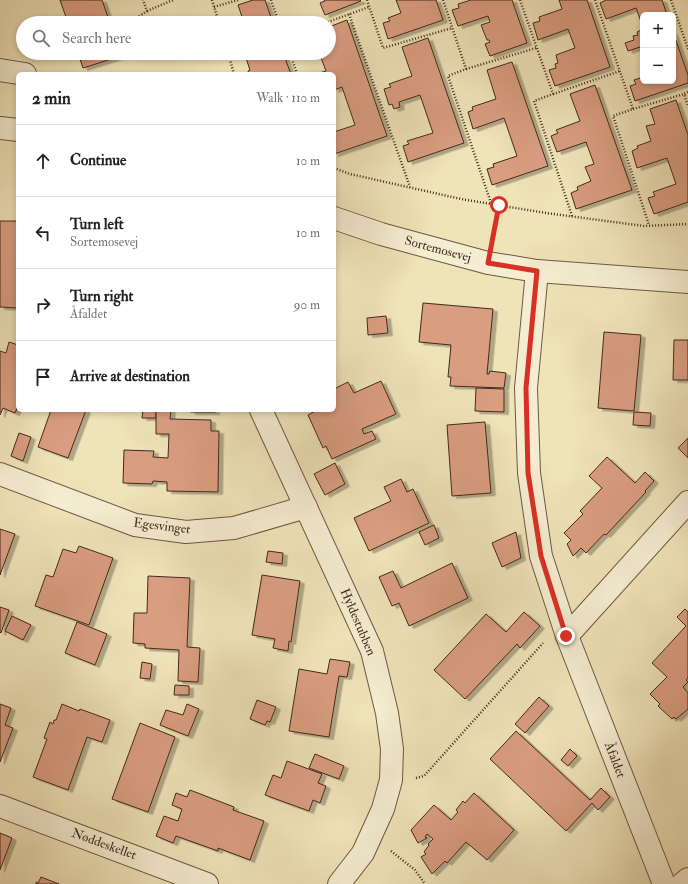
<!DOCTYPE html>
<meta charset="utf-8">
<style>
:root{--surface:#fff;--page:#f2f2f2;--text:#222;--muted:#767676;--line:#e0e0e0}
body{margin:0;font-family:"IM FELL Double Pica",serif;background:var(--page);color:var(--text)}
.controls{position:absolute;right:12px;top:12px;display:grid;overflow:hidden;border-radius:6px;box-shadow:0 2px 6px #0003}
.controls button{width:36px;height:36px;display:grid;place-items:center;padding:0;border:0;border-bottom:1px solid var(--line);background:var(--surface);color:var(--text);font:20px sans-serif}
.stop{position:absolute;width:12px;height:12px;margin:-9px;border:3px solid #d93025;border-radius:50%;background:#fff}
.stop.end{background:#d93025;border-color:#fff;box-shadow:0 1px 4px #0008}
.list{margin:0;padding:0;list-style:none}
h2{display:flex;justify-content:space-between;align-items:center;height:52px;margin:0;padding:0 16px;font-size:17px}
h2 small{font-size:13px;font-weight:400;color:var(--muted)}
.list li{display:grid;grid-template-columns:26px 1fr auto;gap:12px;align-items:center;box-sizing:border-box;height:72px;padding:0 16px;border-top:1px solid var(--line)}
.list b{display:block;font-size:15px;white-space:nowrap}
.list p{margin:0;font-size:13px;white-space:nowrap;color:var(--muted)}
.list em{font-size:13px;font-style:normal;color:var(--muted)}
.icon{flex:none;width:22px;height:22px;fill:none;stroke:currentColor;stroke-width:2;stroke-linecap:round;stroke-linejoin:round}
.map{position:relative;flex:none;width:688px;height:884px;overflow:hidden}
.search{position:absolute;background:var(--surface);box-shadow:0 2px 6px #0003;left:16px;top:16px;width:320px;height:44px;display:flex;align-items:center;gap:10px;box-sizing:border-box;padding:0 14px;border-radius:22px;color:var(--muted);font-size:15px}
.panel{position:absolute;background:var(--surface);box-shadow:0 2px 6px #0003;left:16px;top:72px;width:320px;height:340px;border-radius:6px}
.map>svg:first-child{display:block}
.building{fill:#d99d80;stroke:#43291a;filter:url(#shadow)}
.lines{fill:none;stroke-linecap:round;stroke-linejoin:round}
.minor-casing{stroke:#6e5842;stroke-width:24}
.path{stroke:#43291a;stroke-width:2.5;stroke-dasharray:1 2;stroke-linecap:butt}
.minor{stroke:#f5edd1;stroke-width:22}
.route{stroke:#d93025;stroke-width:5}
.labels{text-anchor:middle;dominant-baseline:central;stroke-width:3;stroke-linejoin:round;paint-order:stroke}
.street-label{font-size:13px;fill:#43291a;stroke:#f5edd1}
</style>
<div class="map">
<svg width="688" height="884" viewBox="0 0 688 884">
<defs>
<filter id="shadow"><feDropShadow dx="4.5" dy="2.5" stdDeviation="0" flood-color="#0004"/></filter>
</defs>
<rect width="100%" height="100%" fill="#efe3b8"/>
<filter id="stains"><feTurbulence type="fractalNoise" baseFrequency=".005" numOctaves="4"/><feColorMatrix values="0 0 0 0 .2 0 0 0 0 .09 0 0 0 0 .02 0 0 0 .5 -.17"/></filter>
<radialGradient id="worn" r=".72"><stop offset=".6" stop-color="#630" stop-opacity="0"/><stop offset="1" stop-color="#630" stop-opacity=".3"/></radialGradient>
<!-- building -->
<g class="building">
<path d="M60,0H102L110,23H68Z"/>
<path d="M253,0H265L273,23H244L238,5Z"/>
<path d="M324,0H360L361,1L325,15L320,3L325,1Z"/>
<path d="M396,0H436L443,20L388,39L383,23L390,21L388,18L401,13Z"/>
<path d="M471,0H512L527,43L490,56L485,44L490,42L489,40H487L481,25L490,22L488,16L458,26L452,10L459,8L458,4Z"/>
<path d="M559,0H587L610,67L555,86L549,70L556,68L555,64L558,63L556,55L575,48L568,29L538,40L533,23L540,21L539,17L562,9Z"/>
<path d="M606,0H662L667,15H643V27L636,8L606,19L600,3Z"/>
<path d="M347,20L387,136L334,154V132L355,125L342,87L334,90V74H316L326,71L320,55L329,53L330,51L329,27Z"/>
<path d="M643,29V46L628,51L625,43L634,40L633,36L638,35L637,32Z"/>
<path d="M673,32L688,75V83L635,101L630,86L636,84L634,80L643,77V81H673Z"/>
<path d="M428,38L464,143L408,162L403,146L409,144L407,141L433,133L420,95L399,102L400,107L394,109L392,104L389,105L384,89L391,87L389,84L412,76L402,47Z"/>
<path d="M78,53H120L121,56L83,68Z"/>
<path d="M251,53H283L291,74H249L248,71L250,70L245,55Z"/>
<path d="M512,62L548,166L492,185L487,169L494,167L493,164L517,156L504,118L473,129L468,112L473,110L472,107L496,99L487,70Z"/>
<path d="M595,85L632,190L576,209L571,193L578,190L577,187L591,181L585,167L594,164L586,142L557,152L551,136L558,133L556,130L580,121L570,94Z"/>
<path d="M676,100L688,135V202L654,214L648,198L655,196L653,192L676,184L667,158L637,168L632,151L638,148L637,146L651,141L646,126L655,124L650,109Z"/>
<path d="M0,221H18V308L0,307Z"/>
<path d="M423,303L493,309L487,374H489L490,371L506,373L504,388L450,386L451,377H448L451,345L419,342Z"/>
<path d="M386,316L388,333L368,335L367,318Z"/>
<path d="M604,332L641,335L634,411L598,408Z"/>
<path d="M674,340H688V380H673Z"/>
<path d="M9,342L18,345V406L15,413L3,408L0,415V351L6,353Z"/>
<path d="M381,381L396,414L362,429L364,434L372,431L376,439L332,459L326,446L323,448L308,415L317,410H334V389L348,382L354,393Z"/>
<path d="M476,388L504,389V412L475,411Z"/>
<path d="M51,410H86L68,458L38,447Z"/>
<path d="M143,410H156V418H142Z"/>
<path d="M156,410H171L170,419L211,420V431H219L218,492L167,491V482L153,481L152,484L123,483L124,450L154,451L153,457L168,458L169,434H156Z"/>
<rect x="191" y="410" width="24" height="2"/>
<path d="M634,412L651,413L650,426L633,425Z"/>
<path d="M485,422L491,493L452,496L447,425Z"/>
<path d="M19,433L31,437L23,461L11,456Z"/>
<path d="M688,438V458L678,448Z"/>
<path d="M607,457L635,483L645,472L654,481L645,491L646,492L606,535L604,534L586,553L581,548L573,556L567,544L571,540L564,533L583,514L580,511L602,488L589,476Z"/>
<path d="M335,463L345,484L325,495L314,474Z"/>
<path d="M401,479L407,492L413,489L429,523L369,551L354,518L391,501L384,487Z"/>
<path d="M434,525L439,538L425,545L419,532Z"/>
<path d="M0,529L15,534L0,575Z"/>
<path d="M516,532L521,558L502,567L492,543Z"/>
<path d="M79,546L113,558L89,625L35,606L46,575L53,577L63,549L76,553Z"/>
<path d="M268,551L283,553L282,564L266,562Z"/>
<path d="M452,563L468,598L409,626L399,603L392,606L379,577L393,571L401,588Z"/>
<path d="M262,575L300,581L291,642L289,641L288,651L273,648L275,639L252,635Z"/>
<path d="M148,576L190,578L187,647L200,648L198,682L178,681L179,650L145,648V644L133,643L134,613H147Z"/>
<path d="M0,607L9,610L1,633L0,632Z"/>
<path d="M685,609L688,612V678L686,680L688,682L683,687L688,693V709L676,719L674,717L672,719L658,706L660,704L650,694L667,677L652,663L686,626L677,617Z"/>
<path d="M524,612L540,626L520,648L517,644L465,699L434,670L486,614L506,632Z"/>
<path d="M12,616L31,625L23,640L5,631Z"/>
<path d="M77,622L107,634L95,665L65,653Z"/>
<path d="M330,659L350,662L347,677L339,676L329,737L289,731L299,669L327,674Z"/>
<path d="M142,662L152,664L150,679L140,678Z"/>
<path d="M175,685L189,686V695H174Z"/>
<path d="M539,697L549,706L525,733L515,724Z"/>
<path d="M257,700L276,707L270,722L267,721L265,725L250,719Z"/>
<path d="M0,704L11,708L5,725L13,728L0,762Z"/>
<path d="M62,704L79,711L80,709L110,720L102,742L87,737L68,790L33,777L47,739L44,738L50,722L53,724L54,720H56Z"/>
<path d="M187,704L199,709L188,736L160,725L166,710L183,715Z"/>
<path d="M140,723L175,737L148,812L112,799Z"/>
<path d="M516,731L590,800L601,788L610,797L598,810L592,803L566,831L490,759Z"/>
<path d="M570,749L577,756L568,766L561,760Z"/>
<path d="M315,754L344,766L339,779L309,768Z"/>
<path d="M287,761L322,774L318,783L326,786L320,803L313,800L309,811L265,795L273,775L281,778Z"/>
<path d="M190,790L234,807L233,810L264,821L250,860L218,848V851L176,836L173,843L156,836L164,816L178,821L182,809L172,805L176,793L187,797Z"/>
<path d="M474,793L514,830L487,860L466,842L447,863L445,861L432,874L421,857L426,854L424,852L429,845L428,844L433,839L427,834L425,837L427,838L418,843L411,830L434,805L451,820L458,812L456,810L463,801L465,803Z"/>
<path d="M0,833L12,838L0,870Z"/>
<path d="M41,877L59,884H36V882L38,883Z"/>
</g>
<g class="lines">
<!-- minor casing -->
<g class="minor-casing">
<g id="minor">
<path d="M0,70L25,74"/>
<path d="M0,128L18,130"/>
<path d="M334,218L381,234L488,263L537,271L688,282"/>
<path d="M537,271L526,388L529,473L541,556L567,636L664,884"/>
<path d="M261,410L372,651L387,713L392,749L391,780L383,809L363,853L339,884"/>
<path d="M0,474L135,525L186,532L234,528L306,507"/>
<path d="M567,636L688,502"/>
<path d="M0,806L207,884"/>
<path d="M682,884L688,879"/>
</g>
</g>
<!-- path -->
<g class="path">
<path d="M212,0L219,23"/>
<path d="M271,0L279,23"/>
<path d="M367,0L383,48L452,28"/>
<path d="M443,0L466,69L448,76L491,203"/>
<path d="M520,0L553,94L534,101L572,216"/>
<path d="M595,0L633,109L613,116L649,225"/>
<path d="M671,0L688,49"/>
<path d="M214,7L238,0"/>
<path d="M147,11L173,0"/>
<path d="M349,14L410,187"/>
<path d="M129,23L147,11L143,0"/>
<path d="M325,23L369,7"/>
<path d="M228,53L234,74"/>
<path d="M290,53L297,74"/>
<path d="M466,69L536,48"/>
<path d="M688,92L684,94L688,106"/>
<path d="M553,94L620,71"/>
<path d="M633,109L684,94"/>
<path d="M334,168L350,174L461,199L546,213L644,226L688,224"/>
<path d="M493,238L499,205"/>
<path d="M416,778L424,776L543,643"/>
<path d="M391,851L415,870L425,884"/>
</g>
<!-- minor -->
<use href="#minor" class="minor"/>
</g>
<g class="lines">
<!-- route -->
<path class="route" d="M499,205L488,263L537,271L526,388L528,473L541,556L566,636"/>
</g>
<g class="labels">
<!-- street labels -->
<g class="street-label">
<text transform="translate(438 249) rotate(15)">Sortemosevej</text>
<text transform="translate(162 526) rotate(7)">Egesvinget</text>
<text transform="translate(358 622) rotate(67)">Hyldestubben</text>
<text transform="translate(615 760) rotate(69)">Åfaldet</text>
<text transform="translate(104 844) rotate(20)">Nøddeskellet</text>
</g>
</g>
<rect width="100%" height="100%" filter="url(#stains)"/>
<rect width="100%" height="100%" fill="url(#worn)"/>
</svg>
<div class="controls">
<button>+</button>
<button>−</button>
</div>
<div class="stop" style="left:499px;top:205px"></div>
<div class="stop end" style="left:566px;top:636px"></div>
<div class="search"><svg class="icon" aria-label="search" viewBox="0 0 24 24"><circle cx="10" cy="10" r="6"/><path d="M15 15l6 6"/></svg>Search here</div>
<section class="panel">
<h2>2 min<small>Walk · 110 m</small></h2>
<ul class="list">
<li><svg class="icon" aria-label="ahead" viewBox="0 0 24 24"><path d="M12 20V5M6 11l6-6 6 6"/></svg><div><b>Continue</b></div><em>10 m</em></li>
<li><svg class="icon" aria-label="left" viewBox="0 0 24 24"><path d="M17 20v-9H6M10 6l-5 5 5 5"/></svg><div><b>Turn left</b><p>Sortemosevej</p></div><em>10 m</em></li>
<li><svg class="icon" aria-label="right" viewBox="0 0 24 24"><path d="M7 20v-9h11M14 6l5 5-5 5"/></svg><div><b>Turn right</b><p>Åfaldet</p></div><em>90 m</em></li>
<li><svg class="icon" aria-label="arrive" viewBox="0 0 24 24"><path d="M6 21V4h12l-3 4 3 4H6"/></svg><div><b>Arrive at destination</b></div></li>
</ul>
</section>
</div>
